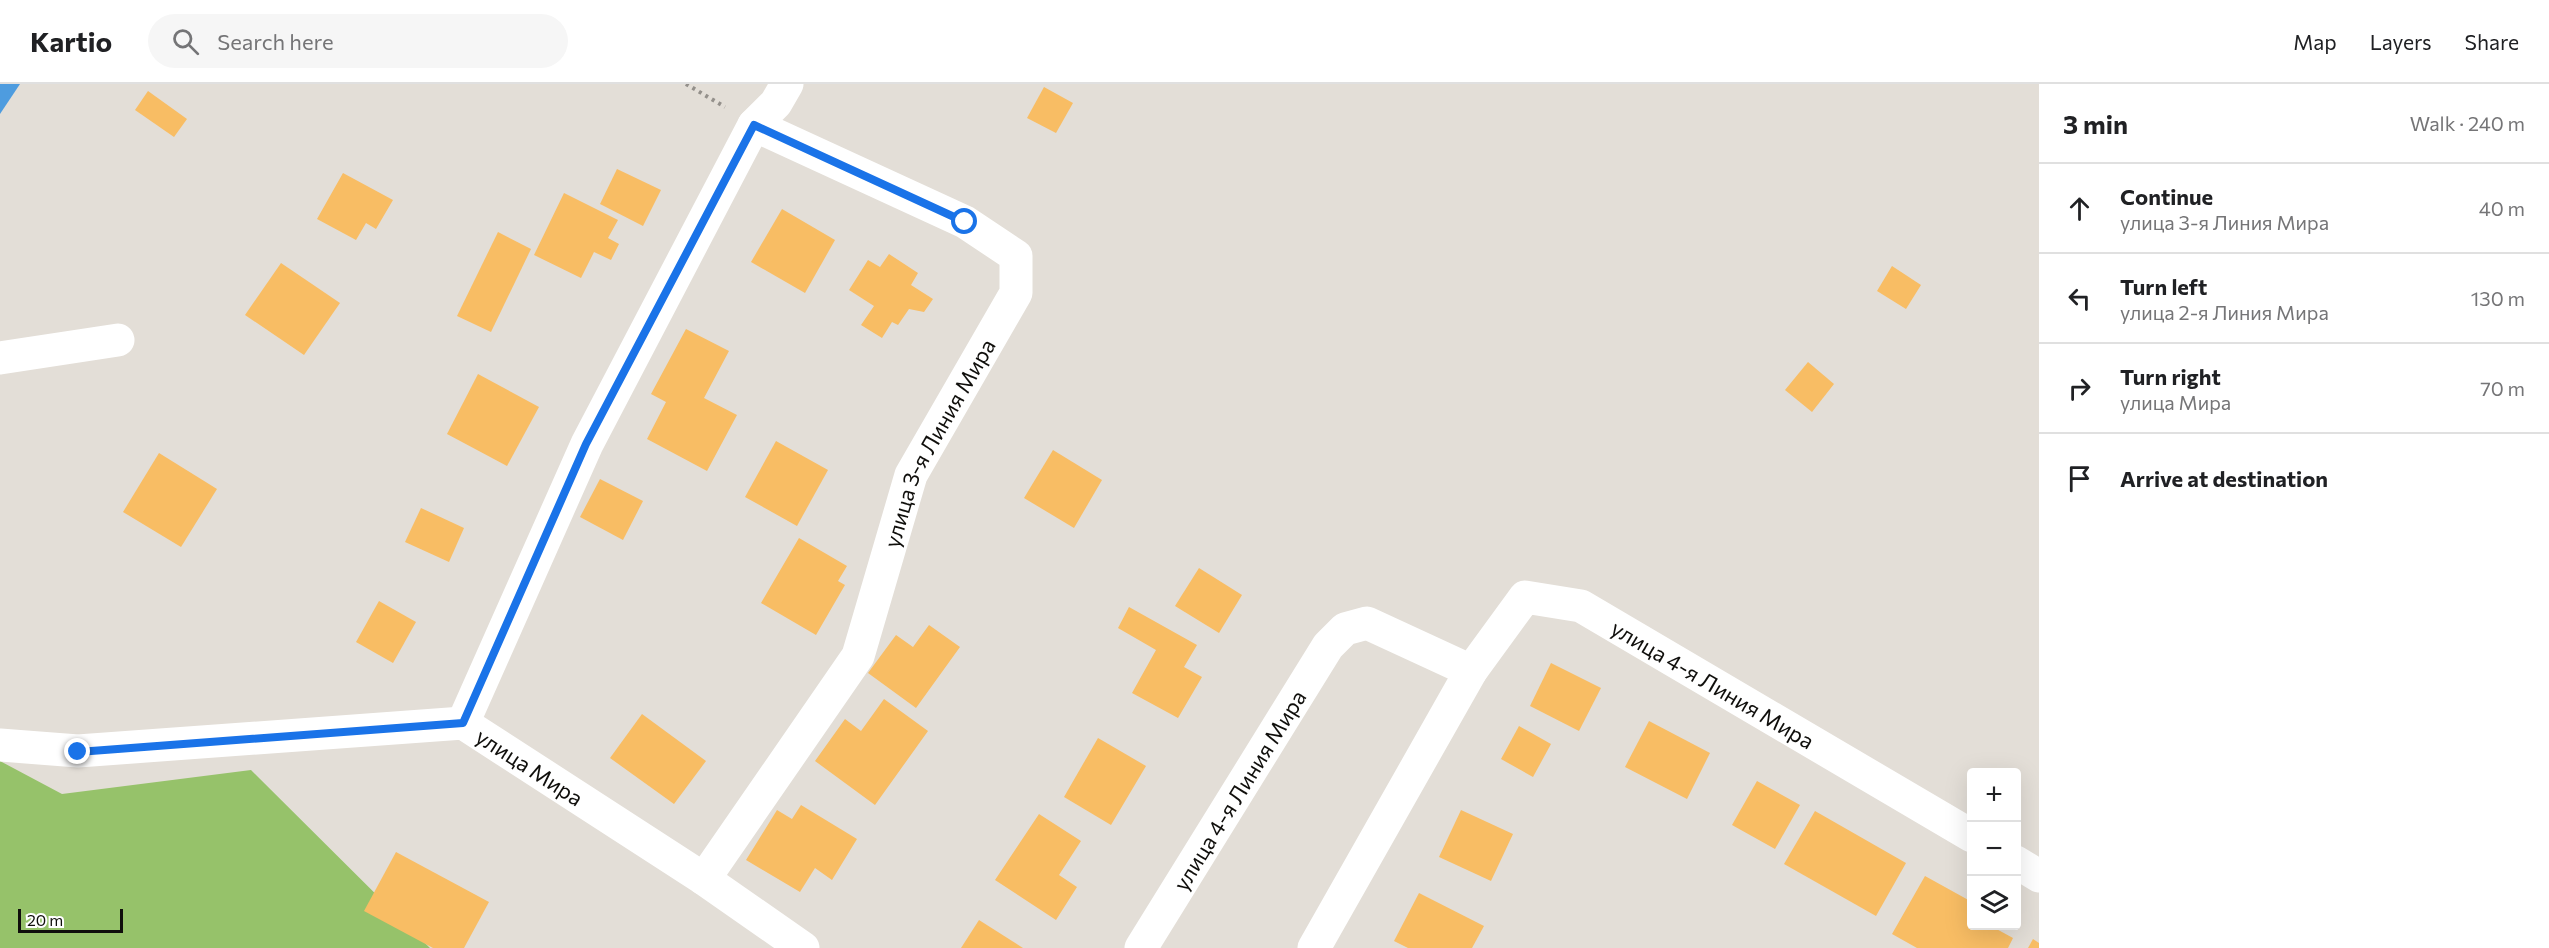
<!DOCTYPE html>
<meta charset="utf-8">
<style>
:root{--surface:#fff;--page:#f6f6f6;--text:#202124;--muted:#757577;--line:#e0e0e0}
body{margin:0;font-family:Commissioner,sans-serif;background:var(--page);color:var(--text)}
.controls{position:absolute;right:18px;bottom:18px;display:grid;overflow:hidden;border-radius:6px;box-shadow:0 6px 24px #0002}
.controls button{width:54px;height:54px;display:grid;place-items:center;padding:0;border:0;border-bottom:2px solid var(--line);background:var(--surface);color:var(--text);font:30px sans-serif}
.scale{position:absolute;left:18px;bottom:15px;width:105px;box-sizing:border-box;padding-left:6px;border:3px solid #100f0c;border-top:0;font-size:16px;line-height:21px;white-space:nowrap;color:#100f0c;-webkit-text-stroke:4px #fff;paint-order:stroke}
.stop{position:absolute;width:18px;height:18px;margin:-14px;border:4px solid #1a73e8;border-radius:50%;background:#fff}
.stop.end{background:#1a73e8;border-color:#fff;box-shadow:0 2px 6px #0008}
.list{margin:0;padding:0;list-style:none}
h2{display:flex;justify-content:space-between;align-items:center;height:78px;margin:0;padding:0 24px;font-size:26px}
h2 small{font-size:20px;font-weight:400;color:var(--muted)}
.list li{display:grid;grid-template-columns:39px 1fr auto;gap:18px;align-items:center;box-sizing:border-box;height:90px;padding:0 24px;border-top:2px solid var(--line)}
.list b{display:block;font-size:22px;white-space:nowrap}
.list p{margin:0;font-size:20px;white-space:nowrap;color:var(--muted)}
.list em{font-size:20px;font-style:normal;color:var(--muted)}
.icon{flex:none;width:33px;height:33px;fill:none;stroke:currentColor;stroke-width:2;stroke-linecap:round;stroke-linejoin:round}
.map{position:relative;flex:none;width:2039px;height:864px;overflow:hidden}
header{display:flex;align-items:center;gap:36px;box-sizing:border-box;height:84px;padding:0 30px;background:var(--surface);border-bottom:2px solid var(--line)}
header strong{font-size:28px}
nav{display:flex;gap:33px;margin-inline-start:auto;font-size:21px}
.search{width:420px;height:54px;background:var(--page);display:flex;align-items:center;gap:15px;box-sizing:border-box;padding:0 21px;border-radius:33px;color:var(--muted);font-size:22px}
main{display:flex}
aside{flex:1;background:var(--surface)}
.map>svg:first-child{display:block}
.forest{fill:#96c26a}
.water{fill:#4e9cdf}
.building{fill:#f8bd64}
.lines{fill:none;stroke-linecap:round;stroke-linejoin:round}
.path{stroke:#94908b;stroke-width:4;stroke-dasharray:3 4.5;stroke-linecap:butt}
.minor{stroke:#fff;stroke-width:33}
.route{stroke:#1a73e8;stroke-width:8}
.labels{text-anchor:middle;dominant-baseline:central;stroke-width:4.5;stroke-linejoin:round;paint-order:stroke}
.street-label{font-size:22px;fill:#100f0c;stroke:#fff}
</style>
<header>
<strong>Kartio</strong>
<div class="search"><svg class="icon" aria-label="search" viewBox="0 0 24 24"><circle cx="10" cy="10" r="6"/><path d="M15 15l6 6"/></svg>Search here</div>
<nav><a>Map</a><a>Layers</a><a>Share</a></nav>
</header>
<main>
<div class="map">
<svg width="2039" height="864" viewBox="0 0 2039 864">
<rect width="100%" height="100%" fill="#e3ded7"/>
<!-- forest -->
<path class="forest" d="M0,677L62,710L251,686L430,864H0Z"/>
<!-- water -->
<path class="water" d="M0,0H20L0,30Z"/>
<!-- building -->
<g class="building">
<path d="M1044,3L1073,19L1056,49L1027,34Z"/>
<path d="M148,7L187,35L174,53L135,26Z"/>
<path d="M617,85L661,106L643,142L600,120Z"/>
<path d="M343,89L393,116L376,145L366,139L356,156L317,135Z"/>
<path d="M564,109L618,136L608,154L619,160L611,176L594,168L581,194L534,171Z"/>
<path d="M782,125L835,156L805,209L751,178Z"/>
<path d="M498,148L531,165L491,248L457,232Z"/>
<path d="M889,170L918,189L911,201L933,215L924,228L909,225L898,241L892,238L882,254L861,241L874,222L849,206L868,176L880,183Z"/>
<path d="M281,179L340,219L304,271L245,231Z"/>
<path d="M1892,182L1921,201L1906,225L1877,207Z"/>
<path d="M686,245L729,267L704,314L737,331L707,387L647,355L666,318L651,310Z"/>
<path d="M1808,278L1834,300L1812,328L1785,306Z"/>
<path d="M478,290L539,323L507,382L447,350Z"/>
<path d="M776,357L828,386L797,442L745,413Z"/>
<path d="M1053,366L1102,396L1074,444L1024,414Z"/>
<path d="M159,369L217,405L181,463L123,428Z"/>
<path d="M600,395L643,417L623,456L580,433Z"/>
<path d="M421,424L464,444L449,478L405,458Z"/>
<path d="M799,454L847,482L838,497L845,501L816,551L761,519Z"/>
<path d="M1199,484L1242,511L1219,549L1175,522Z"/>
<path d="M379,517L416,538L393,579L356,558Z"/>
<path d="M1129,523L1197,561L1184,583L1202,593L1178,634L1132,609L1156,566L1118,544Z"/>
<path d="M929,541L960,563L916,624L868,589L896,551L913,563Z"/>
<path d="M1551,579L1601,604L1579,647L1530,622Z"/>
<path d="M884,615L928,647L875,721L815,677L845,635L861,647Z"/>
<path d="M642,630L706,677L674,720L610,674Z"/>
<path d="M1649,637L1710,669L1687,715L1625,683Z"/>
<path d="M1519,642L1551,660L1533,693L1501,675Z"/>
<path d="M1098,654L1146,682L1111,741L1064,713Z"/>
<path d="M1757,697L1800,721L1775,765L1732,741Z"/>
<path d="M801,721L857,755L832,796L815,784L800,808L746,776L777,726L792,735Z"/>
<path d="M1461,726L1513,750L1491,797L1439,773Z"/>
<path d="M1815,727L1906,779L1876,832L1784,780Z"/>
<path d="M1039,730L1081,757L1059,791L1077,803L1056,836L995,796Z"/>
<path d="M396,768L489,818L464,864H433L364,827Z"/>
<path d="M1925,792L1972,818V842H1991L2013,854L2008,864H1917L1892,850Z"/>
<path d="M1419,809L1484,842L1472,864H1408L1394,857Z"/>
<path d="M979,836L1023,864H961Z"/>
<path d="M2033,855L2039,859V864H2028Z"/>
</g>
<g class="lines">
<!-- path -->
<path class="path" d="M686,0L725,23"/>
<!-- minor -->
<g class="minor">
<path d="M0,274L118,256"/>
<path d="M463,639L587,360L754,41L776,19L787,0"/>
<path id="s1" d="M0,661L78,667L463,639L704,795L803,864"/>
<path d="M2016,778L2039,792"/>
<path id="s2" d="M704,795L858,572L911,391L1016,209V172L965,138L754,41"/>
<path id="s3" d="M1141,864L1328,562L1345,545L1367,539L1471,587"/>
<path id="s4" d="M1314,864L1471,587L1525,513L1581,522L1972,752"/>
</g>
</g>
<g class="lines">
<!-- route -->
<path class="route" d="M78,668L463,639L586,360L754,41L965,138"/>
</g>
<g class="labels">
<!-- street labels -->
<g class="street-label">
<text stroke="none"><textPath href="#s2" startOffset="500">улица 3-я Линия Мира</textPath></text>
<text stroke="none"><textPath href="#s4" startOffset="620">улица 4-я Линия Мира</textPath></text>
<text stroke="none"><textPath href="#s1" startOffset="544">улица Мира</textPath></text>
<text stroke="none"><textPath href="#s3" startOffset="186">улица 4-я Линия Мира</textPath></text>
</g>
</g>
</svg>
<div class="controls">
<button>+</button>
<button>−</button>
<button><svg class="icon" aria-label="layers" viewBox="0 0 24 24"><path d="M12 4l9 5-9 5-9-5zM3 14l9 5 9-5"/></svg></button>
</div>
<div class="scale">20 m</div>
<div class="stop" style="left:965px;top:138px"></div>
<div class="stop end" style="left:78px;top:668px"></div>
</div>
<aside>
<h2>3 min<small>Walk · 240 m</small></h2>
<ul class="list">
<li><svg class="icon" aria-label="ahead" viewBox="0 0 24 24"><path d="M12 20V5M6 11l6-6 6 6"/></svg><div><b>Continue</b><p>улица 3-я Линия Мира</p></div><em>40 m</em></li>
<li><svg class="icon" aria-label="left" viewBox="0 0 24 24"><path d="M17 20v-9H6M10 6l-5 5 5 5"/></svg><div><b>Turn left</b><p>улица 2-я Линия Мира</p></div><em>130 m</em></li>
<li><svg class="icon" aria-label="right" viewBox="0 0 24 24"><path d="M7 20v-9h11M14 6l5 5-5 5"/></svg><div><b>Turn right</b><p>улица Мира</p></div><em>70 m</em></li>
<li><svg class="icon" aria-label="arrive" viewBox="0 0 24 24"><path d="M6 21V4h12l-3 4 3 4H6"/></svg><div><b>Arrive at destination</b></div></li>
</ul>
</aside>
</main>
